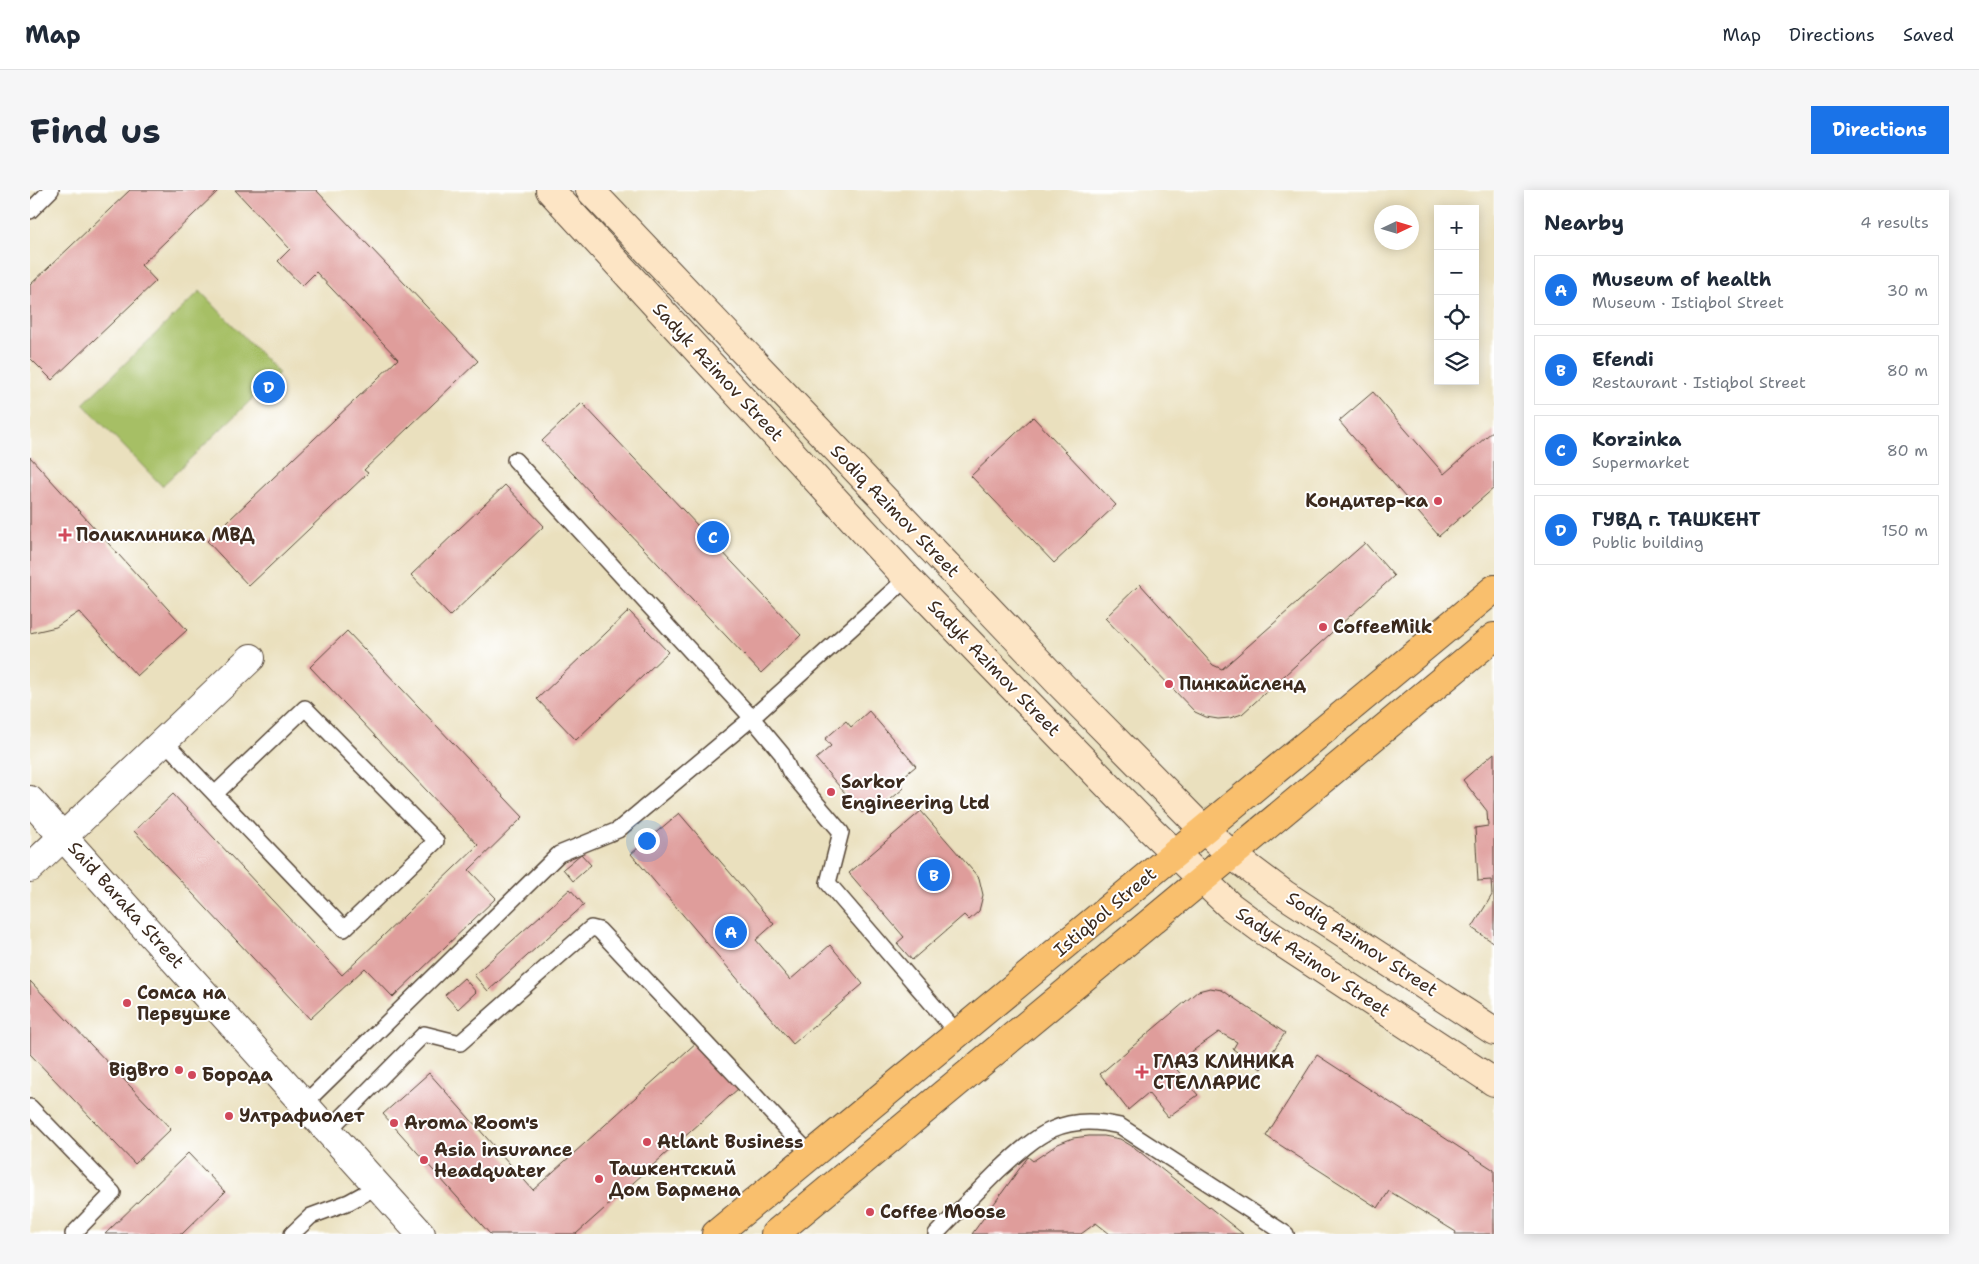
<!DOCTYPE html>
<meta charset="utf-8">
<style>
:root{--surface:#fff;--page:#f6f6f7;--text:#1f2937;--muted:#747a83;--line:#e0e1e3;--accent:#1a73e8}
body{margin:0;font-family:"Shantell Sans",sans-serif;background:var(--page);color:var(--text)}
.controls{position:absolute;right:15px;top:15px;display:grid;overflow:hidden;border-radius:0px;box-shadow:0 2px 12px #0003}
.controls button{width:45px;height:45px;display:grid;place-items:center;padding:0;border:0;border-bottom:1px solid var(--line);background:var(--surface);color:var(--text);font:25px sans-serif}
.compass{position:absolute;left:1344px;top:15px;width:45px;height:45px;border-radius:50%;background:var(--surface);box-shadow:0 2px 12px #0003;rotate:86deg}
.you{position:absolute;left:616px;top:650px;width:18px;height:18px;margin:-12px;border:4px solid #fff;border-radius:50%;background:#1a73e8;box-shadow:0 0 0 8px #1a73e833}
.badge{display:grid;place-items:center;width:32px;height:32px;border-radius:50%;background:var(--accent);color:#fff;font-size:16px;font-weight:700}
.pin{position:absolute;translate:-50% -50%;border:2px solid #fff;box-shadow:0 1px 5px #0006}
.list{margin:0;padding:0;list-style:none}
h2{display:flex;justify-content:space-between;align-items:center;height:65px;margin:0;padding:0 20px;font-size:21px}
h2 small{font-size:16px;font-weight:400;color:var(--muted)}
.list li{display:grid;grid-template-columns:32px 1fr auto;gap:15px;align-items:center;box-sizing:border-box;height:70px;margin:0 10px 10px;padding:0 10px;border:1px solid var(--line);border-radius:0px}
.list b{display:block;font-size:19px;white-space:nowrap}
.list p{margin:0;font-size:16px;white-space:nowrap;color:var(--muted)}
.list em{font-size:16px;font-style:normal;color:var(--muted)}
.icon{flex:none;width:28px;height:28px;fill:none;stroke:currentColor;stroke-width:2;stroke-linecap:round;stroke-linejoin:round}
.map{position:relative;flex:none;width:1464px;height:1044px;overflow:hidden;border-radius:0px}
header{display:flex;align-items:center;gap:30px;box-sizing:border-box;height:70px;padding:0 25px;background:var(--surface);border-bottom:1px solid var(--line)}
header strong{font-size:24px}
nav{display:flex;gap:28px;margin-inline-start:auto;font-size:18px}
.intro{display:flex;align-items:center;justify-content:space-between;box-sizing:border-box;height:120px;padding:0 30px}
h1{margin:0;font-size:35px}
.button{padding:12px 22px;border-radius:0px;background:var(--accent);color:#fff;font-size:18px;font-weight:700}
main{display:flex;gap:30px;padding:0 30px}
aside{flex:1;background:var(--surface);border-radius:0px;box-shadow:0 2px 12px #0003}
.map>svg:first-child{display:block}
.green{fill:#a6bf65;stroke:#707442}
.building{fill:#df9d9b}
.lines{fill:none;stroke-linecap:round;stroke-linejoin:round}
.lane-casing{stroke:#554536;stroke-width:18}
.street-casing{stroke:#554536;stroke-width:30}
.secondary-casing{stroke:#554536;stroke-width:30}
.primary-casing{stroke:#554536;stroke-width:30}
.lane{stroke:#fff;stroke-width:15}
.street{stroke:#fff;stroke-width:28}
.secondary{stroke:#fde5c5;stroke-width:28}
.primary{stroke:#f9bf6d;stroke-width:28}
.poi-dot{fill:#d1495b;stroke:#fff;stroke-width:2}
.labels{text-anchor:middle;dominant-baseline:central;stroke-width:4;stroke-linejoin:round;paint-order:stroke}
.street-label{font-size:18px;fill:#3b2a1e;stroke:#fff}
.poi-label{font-size:18px;font-weight:bold;fill:#3b2a1e;stroke:#fff;text-anchor:start}
</style>
<header>
<strong>Map</strong>
<nav><a>Map</a><a>Directions</a><a>Saved</a></nav>
</header>
<div class="intro"><h1>Find us</h1><a class="button">Directions</a></div>
<main>
<div class="map">
<svg width="1464" height="1044" viewBox="0 0 1464 1044">
<rect width="100%" height="100%" fill="#fff"/>
<filter id="ink" filterUnits="userSpaceOnUse"><feTurbulence type="fractalNoise" baseFrequency=".02" numOctaves="2"/><feDisplacementMap in="SourceGraphic" scale="10" xChannelSelector="R" yChannelSelector="G"/><feConvolveMatrix kernelMatrix="1 2 1 2 8 2 1 2 1" color-interpolation-filters="sRGB"/></filter>
<filter id="wash" filterUnits="userSpaceOnUse"><feTurbulence type="fractalNoise" baseFrequency=".0096" numOctaves="4" result="noise"/><feDisplacementMap in="SourceGraphic" scale="20" xChannelSelector="R" yChannelSelector="G"/><feGaussianBlur stdDeviation="1.12" result="paint"/><feColorMatrix in="noise" values="0 0 0 0 0 0 0 0 0 0 0 0 0 0 0 0 0 1.4 0 .05"/><feComposite in="paint" operator="in"/></filter>
<g filter="url(#wash)">
<rect width="100%" height="100%" fill="#eae0be"/>
<!-- green -->
<path class="green" d="M170,101L249,183L132,296L53,214Z"/>
<g id="blocks">
<!-- building -->
<g class="building">
<path d="M100,0H189L111,75L126,91L22,190L0,168V95Z"/>
<path d="M205,0H286L448,171L334,280L338,283L219,396L177,351L368,169L286,82L272,96L248,71L260,59Z"/>
<path d="M1343,202L1414,284L1464,240V298L1409,346L1309,231Z"/>
<path d="M552,213L771,445L731,483L512,251Z"/>
<path d="M1003,227L1086,315L1024,373L941,286Z"/>
<path d="M0,267L157,440L107,486L49,422L26,437L0,443Z"/>
<path d="M475,295L514,336L420,426L381,385Z"/>
<path d="M1335,353L1364,386L1212,524L1200,528L1188,529L1176,527L1165,522L1075,428L1110,394L1183,475L1192,479Z"/>
<path d="M599,421L638,462L546,550L507,509Z"/>
<path d="M317,441L493,627L439,680L466,708L363,807L335,778L280,829L104,641L143,604L312,785L328,770L448,655L280,477Z"/>
<path d="M839,521L886,576L868,591L874,598L853,616L847,609L832,623L786,569L801,556L795,549L816,531L821,537Z"/>
<path d="M1464,563V753L1442,738L1462,705L1461,690L1448,691L1445,638L1458,636L1457,621L1433,590Z"/>
<path d="M891,621L949,688L953,705L949,721L939,730L934,725L882,770L867,753L874,747L819,683Z"/>
<path d="M649,623L744,734L726,750L760,790L800,755L833,794L763,854L601,664Z"/>
<path d="M551,664L561,675L543,691L533,679Z"/>
<path d="M540,699L554,715L458,801L444,785Z"/>
<path d="M434,788L446,802L428,819L415,805Z"/>
<path d="M0,791L141,939L105,974L0,864Z"/>
<path d="M1180,798L1192,800L1255,843L1231,879L1203,859L1207,852L1189,842L1143,875L1168,905L1138,927L1118,903L1098,920L1070,884L1168,801Z"/>
<path d="M668,851L709,898L546,1044H460L353,924L399,883L503,1000Z"/>
<path d="M1287,865L1464,980V1044H1425L1426,1042L1359,1001L1348,1018L1236,946Z"/>
<path d="M1059,946H1074L1090,949L1105,958L1213,1044H1080L1066,1033L1051,1044H942L998,967L1003,971L1028,954L1043,948Z"/>
<path d="M158,963L195,1002L152,1044H75Z"/>
</g>
</g>
</g>
<g filter="url(#ink)">
<use href="#blocks" fill-opacity="0" stroke="#554536" stroke-width="1"/>
<g class="lines">
<!-- lane casing -->
<g class="lane-casing">
<g id="lane">
<path d="M0,21L21,0"/>
<path d="M485,270L722,528L877,388"/>
<path d="M134,551L314,739L406,651L275,518L185,604"/>
<path d="M274,914L529,664L588,640L722,528L752,564L760,582L811,642L798,693L928,844"/>
<path d="M0,917L83,1003L43,1044"/>
<path d="M298,941L394,844L430,853L561,738L569,740L781,965"/>
<path d="M262,1044L281,1026L319,1012L348,996"/>
<path d="M906,1044C926,1023 947,1002 968,981C1008,944 1032,922 1090,936L1256,1044"/>
</g>
</g>
<!-- street casing -->
<g class="street-casing">
<g id="street">
<path d="M0,610L391,1044"/>
<path d="M0,678L221,468"/>
</g>
</g>
<!-- secondary casing -->
<g class="secondary-casing">
<g id="secondary">
<path d="M520,0L877,388L1121,640L1200,716L1231,739L1464,892"/>
<path d="M560,0L1032,496L1174,640L1202,665L1254,704L1464,841"/>
</g>
</g>
<!-- primary casing -->
<g class="primary-casing">
<g id="primary">
<path d="M686,1044L1464,399"/>
<path d="M745,1044L1464,447"/>
</g>
</g>
<!-- lane -->
<use href="#lane" class="lane"/>
<!-- street -->
<use href="#street" class="street"/>
<!-- secondary -->
<use href="#secondary" class="secondary"/>
<!-- primary -->
<use href="#primary" class="primary"/>
</g>
</g>
<!-- markers -->
<g class="poi-dot">
<circle cx="1408" cy="311" r="5"/>
<path d="M32.5 337.5h5v5h5v5h-5v5h-5v-5h-5v-5h5z"/>
<circle cx="1293" cy="437" r="5"/>
<circle cx="1139" cy="494" r="5"/>
<circle cx="801" cy="602" r="5"/>
<circle cx="97" cy="813" r="5"/>
<circle cx="149" cy="880" r="5"/>
<path d="M1109.5 874.5h5v5h5v5h-5v5h-5v-5h-5v-5h5z"/>
<circle cx="162" cy="885" r="5"/>
<circle cx="199" cy="926" r="5"/>
<circle cx="364" cy="933" r="5"/>
<circle cx="617" cy="952" r="5"/>
<circle cx="394" cy="970" r="5"/>
<circle cx="569" cy="989" r="5"/>
<circle cx="840" cy="1022" r="5"/>
</g>
<g class="labels">
<!-- street labels -->
<g class="street-label">
<text transform="translate(688 182) rotate(47)">Sadyk Azimov Street</text>
<text transform="translate(865 321) rotate(46)">Sodiq Azimov Street</text>
<text transform="translate(964 478) rotate(46)">Sadyk Azimov Street</text>
<text transform="translate(96 715) rotate(48)">Said Baraka Street</text>
<text transform="translate(1075 722) rotate(-40)">Istiqbol Street</text>
<text transform="translate(1332 754) rotate(33)">Sodiq Azimov Street</text>
<text transform="translate(1283 772) rotate(34)">Sadyk Azimov Street</text>
</g>
<!-- poi labels -->
<g class="poi-label">
<text x="1398" y="311" text-anchor="end">Кондитер-ка</text>
<text x="46" y="345">Поликлиника МВД</text>
<text x="1303" y="437">CoffeeMilk</text>
<text x="1149" y="494">Пинкайсленд</text>
<text x="811" y="592">Sarkor<tspan x="811" dy="21">Engineering Ltd</tspan></text>
<text x="107" y="803">Сомса на<tspan x="107" dy="21">Первушке</tspan></text>
<text x="1123" y="872">ГЛАЗ КЛИНИКА<tspan x="1123" dy="21">СТЕЛЛАРИС</tspan></text>
<text x="139" y="880" text-anchor="end">BigBro</text>
<text x="172" y="885">Борода</text>
<text x="209" y="926">Ултрафиолет</text>
<text x="374" y="933">Aroma Room's</text>
<text x="627" y="952">Atlant Business</text>
<text x="404" y="960">Asia insurance<tspan x="404" dy="21">Headquater</tspan></text>
<text x="579" y="979">Ташкентский<tspan x="579" dy="21">Дом Бармена</tspan></text>
<text x="850" y="1022">Coffee Moose</text>
</g>
</g>
</svg>
<div class="controls">
<button>+</button>
<button>−</button>
<button><svg class="icon" aria-label="locate" viewBox="0 0 24 24"><circle cx="12" cy="12" r="6"/><path d="M12 2v4M12 18v4M2 12h4M18 12h4"/></svg></button>
<button><svg class="icon" aria-label="layers" viewBox="0 0 24 24"><path d="M12 4l9 5-9 5-9-5zM3 14l9 5 9-5"/></svg></button>
</div>
<svg class="compass" viewBox="-18 -18 36 36"><path d="M0-13l5 13h-10z" fill="#e53935"/><path d="M0 13l5-13h-10z" fill="#747a83"/></svg>
<div class="you"></div>
<div class="pin badge" style="left:701px;top:742px">A</div>
<div class="pin badge" style="left:904px;top:685px">B</div>
<div class="pin badge" style="left:683px;top:347px">C</div>
<div class="pin badge" style="left:239px;top:197px">D</div>
</div>
<aside>
<h2>Nearby<small>4 results</small></h2>
<ul class="list">
<li><span class="badge">A</span><div><b>Museum of health</b><p>Museum · Istiqbol Street</p></div><em>30 m</em></li>
<li><span class="badge">B</span><div><b>Efendi</b><p>Restaurant · Istiqbol Street</p></div><em>80 m</em></li>
<li><span class="badge">C</span><div><b>Korzinka</b><p>Supermarket</p></div><em>80 m</em></li>
<li><span class="badge">D</span><div><b>ГУВД г. ТАШКЕНТ</b><p>Public building</p></div><em>150 m</em></li>
</ul>
</aside>
</main>
